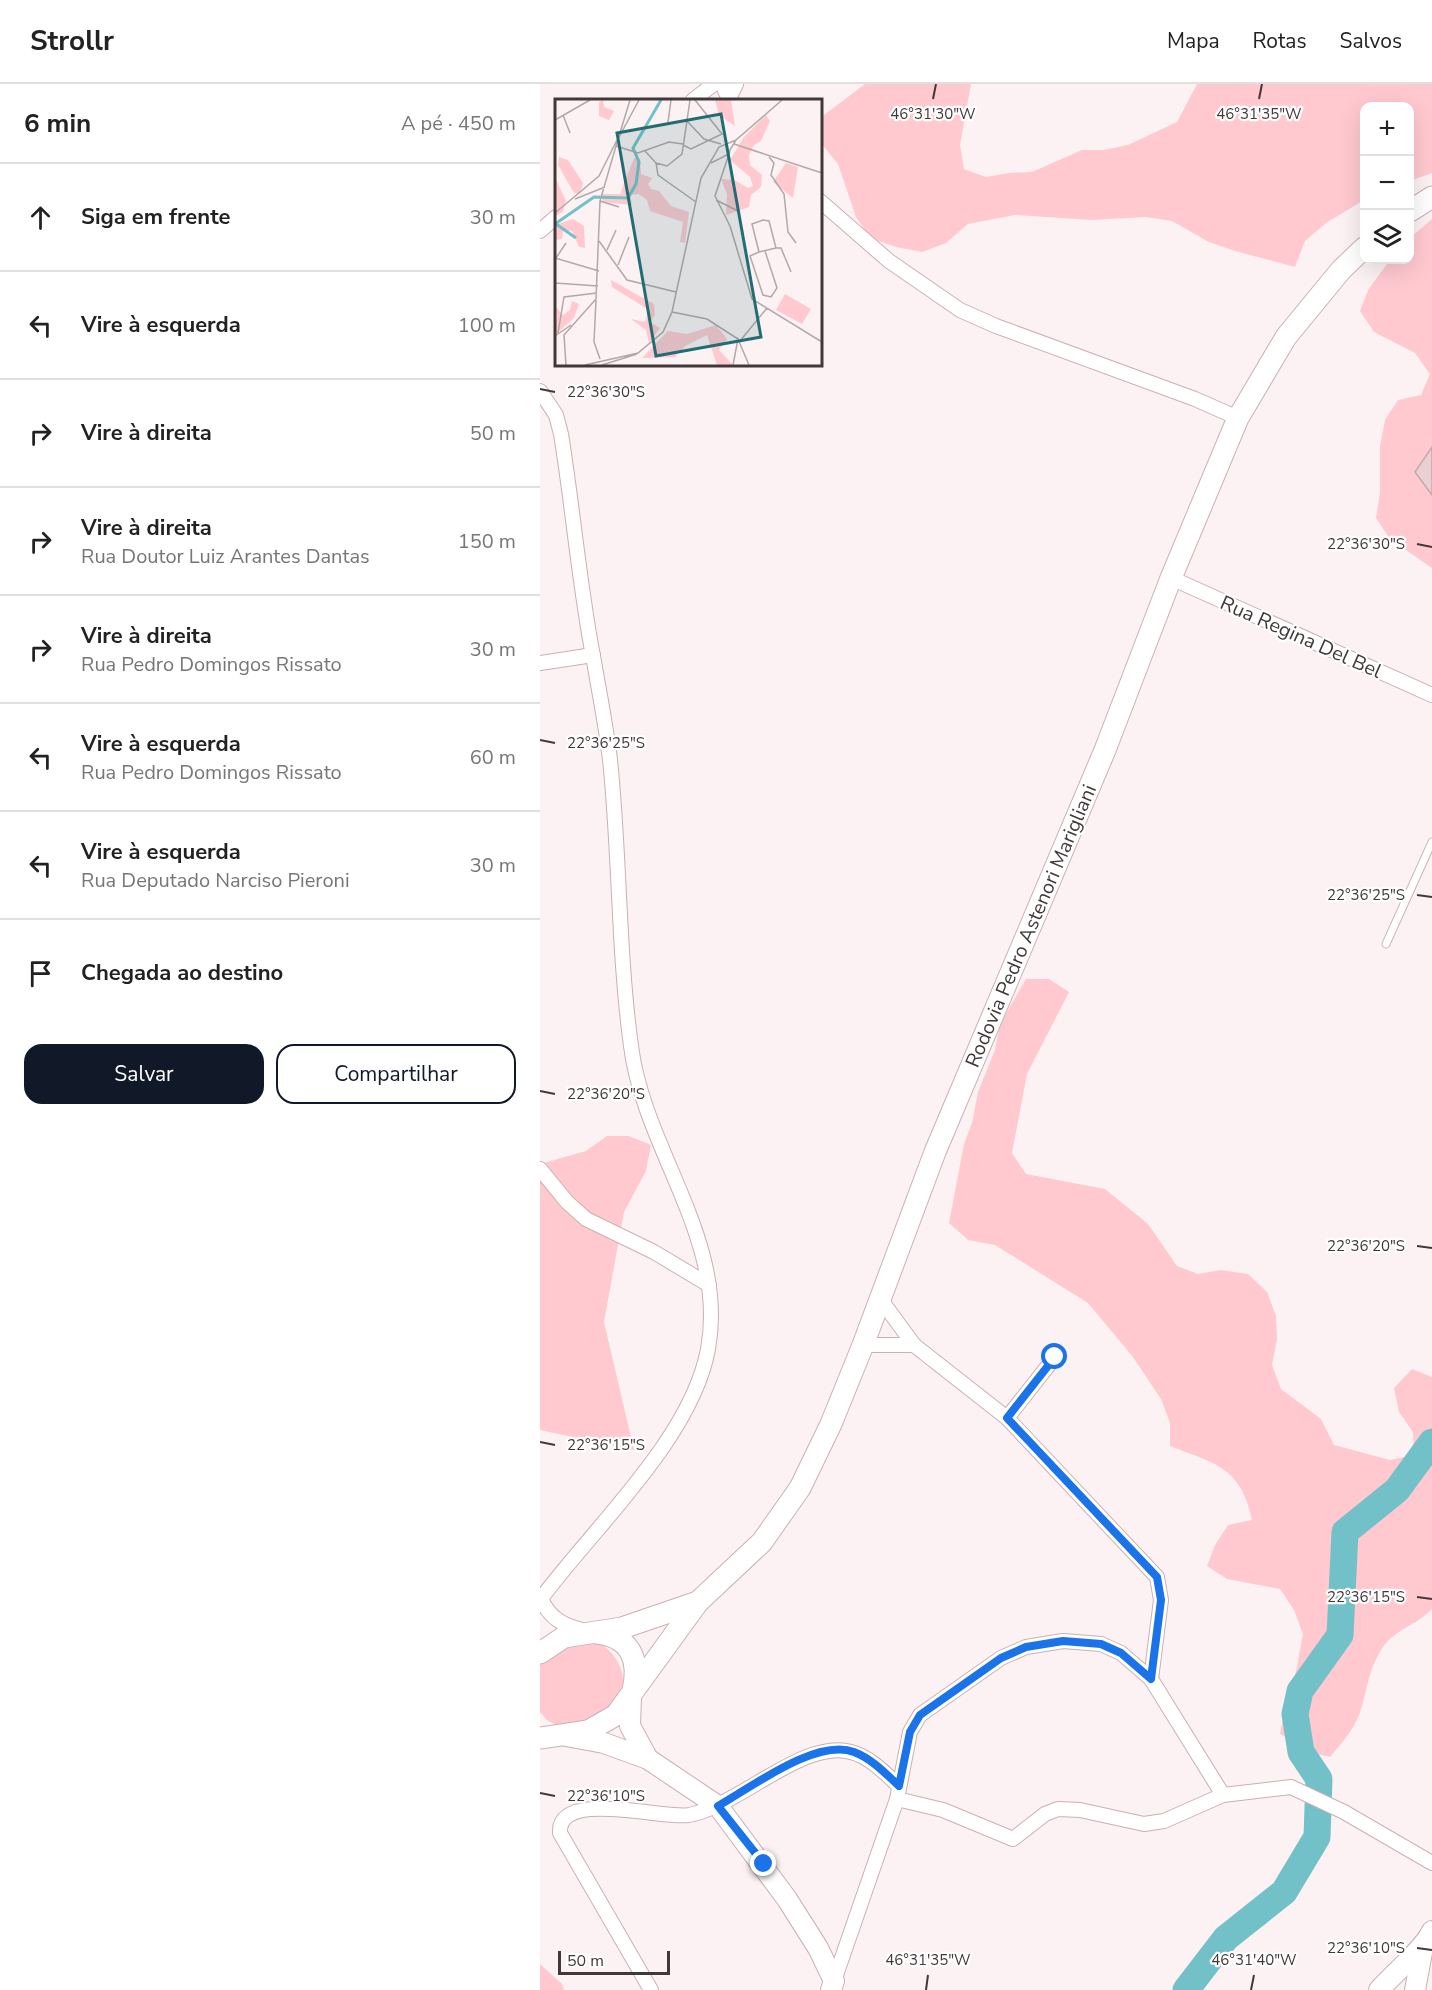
<!DOCTYPE html>
<html lang="pt">
<meta charset="utf-8">
<style>
:root{--surface:#fff;--page:#f6f6f6;--text:#222;--muted:#767676;--line:#e0e0e0;--accent:#111827}
body{margin:0;font-family:"Nunito Sans",sans-serif;background:var(--page);color:var(--text)}
.controls{position:absolute;right:18px;top:18px;display:grid;overflow:hidden;border-radius:12px;box-shadow:0 6px 24px #0002}
.controls button{width:54px;height:54px;display:grid;place-items:center;padding:0;border:0;border-bottom:2px solid var(--line);background:var(--surface);color:var(--text);font:30px sans-serif}
.scale{position:absolute;left:18px;bottom:15px;width:112px;box-sizing:border-box;padding-left:6px;border:3px solid #423839;border-top:0;font-size:16px;line-height:21px;white-space:nowrap;color:#423839;-webkit-text-stroke:4px #fff;paint-order:stroke}
.stop{position:absolute;width:18px;height:18px;margin:-14px;border:4px solid #1a73e8;border-radius:50%;background:#fff}
.stop.end{background:#1a73e8;border-color:#fff;box-shadow:0 2px 6px #0008}
.list{margin:0;padding:0;list-style:none}
h2{display:flex;justify-content:space-between;align-items:center;height:78px;margin:0;padding:0 24px;font-size:26px}
h2 small{font-size:20px;font-weight:400;color:var(--muted)}
.list li{display:grid;grid-template-columns:39px 1fr auto;gap:18px;align-items:center;box-sizing:border-box;height:108px;padding:0 24px;border-top:2px solid var(--line)}
.list b{display:block;font-size:22px;white-space:nowrap}
.list p{margin:0;font-size:20px;white-space:nowrap;color:var(--muted)}
.list em{font-size:20px;font-style:normal;color:var(--muted)}
.actions{display:flex;gap:12px;padding:18px 24px}
.actions a{flex:1;padding:14px 0;border:2px solid var(--accent);border-radius:18px;text-align:center;font-size:21px;color:var(--accent)}
.actions .main{background:var(--accent);color:#fff}
.icon{flex:none;width:33px;height:33px;fill:none;stroke:currentColor;stroke-width:2;stroke-linecap:round;stroke-linejoin:round}
.map{position:relative;flex:none;width:892px;height:1906px;overflow:hidden}
header{display:flex;align-items:center;gap:36px;box-sizing:border-box;height:84px;padding:0 30px;background:var(--surface);border-bottom:2px solid var(--line)}
header strong{font-size:28px}
nav{display:flex;gap:33px;margin-inline-start:auto;font-size:21px}
main{display:flex}
aside{flex:1;background:var(--surface)}
.map>svg:first-child{display:block}
.green{fill:#ffc9cf}
.lines{fill:none;stroke-linecap:round;stroke-linejoin:round}
.river{stroke:#73c1c8;stroke-width:27}
.building{fill:#ead0d3;stroke:#c3a9ac;stroke-width:1.5}
.lane-casing{stroke:#cab0b3;stroke-width:9}
.street-casing{stroke:#cab0b3;stroke-width:16}
.secondary-casing{stroke:#cab0b3;stroke-width:22}
.primary-casing{stroke:#cab0b3;stroke-width:23}
.lane{stroke:#fff;stroke-width:7}
.street{stroke:#fff;stroke-width:14}
.secondary{stroke:#fff;stroke-width:20}
.primary{stroke:#fff;stroke-width:21}
.route{stroke:#1a73e8;stroke-width:8}
.ticks{fill:none;stroke:#423839;stroke-width:2}
.labels{text-anchor:middle;dominant-baseline:central;stroke-width:4.5;stroke-linejoin:round;paint-order:stroke}
.street-label{font-size:20px;fill:#423839;stroke:#fff}
.inset-river{fill:none;stroke:#73c1c8;stroke-width:3}
.inset-road{fill:none;stroke:#b2a8a9;stroke-width:1.5}
.view{fill:#226d73;fill-opacity:0.15;stroke:#226d73;stroke-width:3}
.inset-edge{fill:none;stroke:#423839;stroke-width:3}
.ticks-label{font-size:15px;text-anchor:middle;fill:#423839;stroke:#fff;stroke-width:4.5;stroke-linejoin:round;paint-order:stroke}
</style>
<header>
<strong>Strollr</strong>
<nav><a>Mapa</a><a>Rotas</a><a>Salvos</a></nav>
</header>
<main>
<aside>
<h2>6 min<small>A pé · 450 m</small></h2>
<ul class="list">
<li><svg class="icon" aria-label="ahead" viewBox="0 0 24 24"><path d="M12 20V5M6 11l6-6 6 6"/></svg><div><b>Siga em frente</b></div><em>30 m</em></li>
<li><svg class="icon" aria-label="left" viewBox="0 0 24 24"><path d="M17 20v-9H6M10 6l-5 5 5 5"/></svg><div><b>Vire à esquerda</b></div><em>100 m</em></li>
<li><svg class="icon" aria-label="right" viewBox="0 0 24 24"><path d="M7 20v-9h11M14 6l5 5-5 5"/></svg><div><b>Vire à direita</b></div><em>50 m</em></li>
<li><svg class="icon" aria-label="right" viewBox="0 0 24 24"><path d="M7 20v-9h11M14 6l5 5-5 5"/></svg><div><b>Vire à direita</b><p>Rua Doutor Luiz Arantes Dantas</p></div><em>150 m</em></li>
<li><svg class="icon" aria-label="right" viewBox="0 0 24 24"><path d="M7 20v-9h11M14 6l5 5-5 5"/></svg><div><b>Vire à direita</b><p>Rua Pedro Domingos Rissato</p></div><em>30 m</em></li>
<li><svg class="icon" aria-label="left" viewBox="0 0 24 24"><path d="M17 20v-9H6M10 6l-5 5 5 5"/></svg><div><b>Vire à esquerda</b><p>Rua Pedro Domingos Rissato</p></div><em>60 m</em></li>
<li><svg class="icon" aria-label="left" viewBox="0 0 24 24"><path d="M17 20v-9H6M10 6l-5 5 5 5"/></svg><div><b>Vire à esquerda</b><p>Rua Deputado Narciso Pieroni</p></div><em>30 m</em></li>
<li><svg class="icon" aria-label="arrive" viewBox="0 0 24 24"><path d="M6 21V4h12l-3 4 3 4H6"/></svg><div><b>Chegada ao destino</b></div></li>
</ul>
<div class="actions"><a class="main">Salvar</a><a>Compartilhar</a></div>
</aside>
<div class="map">
<svg width="892" height="1906" viewBox="0 0 892 1906">
<rect width="100%" height="100%" fill="#fdf2f3"/>
<!-- green -->
<g class="green">
<path d="M325,0H431L420,61L424,85L446,93L469,89L492,88L542,66H564L588,61L637,38L657,0H892V89L870,97V22H824V116L786,139L765,157L755,183L695,167L669,158L632,137L606,133L551,136L475,131L428,140L406,159L382,168L356,163L330,154L316,133L298,80L281,59L280,34Z"/>
<path d="M892,135V484L850,455L836,434L840,408V362L845,336L858,316L881,311L890,290L875,269L834,248L820,227L828,206L850,176H870V154Z"/>
<path d="M486,895H509L529,908L487,990L472,1069L486,1090L565,1105L608,1140L637,1182L658,1190L681,1186L708,1190L727,1208L736,1232L737,1255L732,1281L741,1305L781,1335L794,1361L850,1376L874,1371L873,1348L859,1328L854,1304L872,1285L892,1293V1525C880,1539 859,1544 847,1558C831,1577 828,1600 822,1622C817,1642 803,1658 790,1673L781,1671L740,1650L745,1624L753,1603L763,1550L754,1526L740,1505L687,1495L667,1482L675,1461L688,1441L712,1436C701,1383 676,1380 630,1362V1339L621,1315L593,1273L548,1219L455,1161L428,1156L409,1139L424,1060L432,1039L438,1008L455,966L460,940Z"/>
<path d="M67,1052H89L111,1061L106,1087L84,1128L64,1238L94,1366L0,1346V1080L46,1067Z"/>
<path d="M18,1557C30,1558 49,1555 60,1560C75,1567 87,1590 83,1607C81,1615 75,1624 71,1632L21,1644L7,1636L0,1628V1572Z"/>
<path d="M0,1880L22,1900L24,1906H0Z"/>
</g>
<g class="lines">
<!-- river -->
<path class="river" d="M646,1906L686,1854L744,1808L777,1753L779,1695L761,1668L755,1630L760,1607L800,1551L805,1448L857,1406L892,1358"/>
</g>
<!-- building -->
<path class="building" d="M892,363V411L875,388Z"/>
<g class="lines">
<!-- lane casing -->
<g class="lane-casing">
<path id="lane" d="M846,860L892,758"/>
</g>
<!-- street casing -->
<g class="street-casing">
<g id="street">
<path d="M182,0L189,15L196,0"/>
<path d="M153,16L174,0"/>
<path d="M280,117L349,177L420,226L456,242L655,315L698,334"/>
<path d="M0,147L16,133"/>
<path d="M0,307L16,331L21,350C33,424 39,499 53,572C59,607 66,641 70,676C80,771 78,867 91,962C104,1066 188,1156 168,1265C152,1354 53,1444 0,1516"/>
<path d="M631,494L892,611"/>
<path d="M0,579L53,571"/>
<path d="M0,1085L27,1118L46,1135L114,1168L169,1201"/>
<path d="M341,1216L374,1261L467,1334L617,1493L621,1516L611,1595L683,1711"/>
<path d="M323,1261H374"/>
<path d="M467,1334L515,1273"/>
<path d="M1,1515C10,1534 22,1541 42,1546"/>
<path d="M357,1715L403,1726L473,1755L505,1730L518,1725L540,1726L604,1740L624,1737L683,1711L751,1703L804,1728L892,1779"/>
<path d="M294,1897L357,1715L370,1648L380,1631L461,1574L486,1563L523,1557L561,1560L581,1569L611,1595"/>
<path d="M111,1906L20,1749C17,1704 126,1736 149,1731C199,1722 264,1654 311,1668C330,1673 345,1689 359,1702"/>
</g>
</g>
<!-- secondary casing -->
<g class="secondary-casing">
<g id="secondary">
<path d="M91,1613L90,1642L108,1675"/>
<path d="M26,1652L64,1659L108,1675L178,1722L247,1815L278,1864L294,1897L291,1906"/>
<path d="M839,1906C854,1889 883,1866 892,1847"/>
<path d="M875,1906L883,1863"/>
</g>
</g>
<!-- primary casing -->
<g class="primary-casing">
<g id="primary">
<path d="M870,127L892,113"/>
<path d="M57,1549C91,1553 100,1576 93,1606"/>
<path d="M0,1569L24,1553L82,1544L158,1518"/>
<path d="M0,1654L48,1647L76,1631L158,1518L222,1458L260,1404L291,1340L323,1261L395,1068L565,666L631,494L698,334L746,253L801,186L824,164"/>
</g>
</g>
<!-- lane -->
<use href="#lane" class="lane"/>
<!-- street -->
<use href="#street" class="street"/>
<!-- secondary -->
<use href="#secondary" class="secondary"/>
<!-- primary -->
<use href="#primary" class="primary"/>
</g>
<g class="lines">
<!-- route -->
<path class="route" d="M224,1780L178,1722C212,1703 276,1654 314,1668C332,1675 345,1689 359,1702L370,1648L380,1631L461,1574L486,1563L523,1557L561,1560L581,1569L611,1595L621,1516L617,1493L467,1334L515,1273"/>
</g>
<!-- ticks -->
<path class="ticks" d="M393,15L396,0M719,15L722,0M0,305L15,308M877,460L892,463M0,656L15,659M877,811L892,813M0,1007L15,1010M877,1162L892,1164M0,1358L15,1361M877,1513L892,1515M0,1709L15,1712M877,1864L892,1866M386,1906L388,1891M711,1906L714,1891"/>
<g class="labels">
<!-- street labels -->
<g class="street-label">
<text transform="translate(761 553) rotate(24)">Rua Regina Del Bel</text>
<text transform="translate(491 842) rotate(-67)">Rodovia Pedro Astenori Marigliani</text>
</g>
</g>
<!-- overview -->
<g transform="translate(15 15)">
<rect width="267" height="267" fill="#fdf2f3"/>
<path d="M48,1L49,8L59,12L54,21L44,17V3ZM160,1H176L180,27L164,16ZM211,16L215,22L206,42L199,46L194,56L195,66L207,76L206,88L196,96L194,108L171,116L172,95L166,80L179,81L193,89L198,87L195,78L175,61L189,38ZM4,58L13,61L28,84L25,95L19,94L3,66ZM79,59L85,60L86,75L97,79L93,85L96,90L104,92L116,107L134,113L130,144L125,143L128,123L95,112L92,101L84,95L75,96L77,106L48,103L47,95H65ZM231,64L243,68L238,99L218,83ZM0,78L11,102L8,113L0,117ZM18,120L29,127L30,149L24,148L17,132L8,131L7,140L0,141V126ZM56,181L99,205L100,216L95,223L105,229L94,244L91,231L76,220L90,223L94,211L57,188ZM230,195L256,210L247,225L221,211ZM17,202L24,205L19,219L0,236V207L8,216L15,211ZM161,226L172,240L164,251L178,266H162L152,236L130,247L120,258L87,259L113,232L132,235Z" fill="#ffc9cf"/>
<path class="inset-river" d="M0,125L39,98L73,99L81,85L84,63L78,49L106,1M1,125L21,139"/>
<path class="inset-road" d="M8,16L15,34M0,21L35,1M132,22L149,40L166,45M113,23L116,1M64,37L75,1M179,45L267,74M128,46L136,50L167,35L140,1M61,47L83,54L114,43L128,45M90,52L101,64L103,76L141,103M175,52L160,97L175,127L197,200L267,243M214,58L219,64L216,76L229,95L233,133L241,144M101,64L112,67L127,55L135,1M156,64L172,56L181,41L227,1M20,100L50,88M161,101L185,113M45,102L64,108M0,114L44,77L62,41M44,142L72,181L121,193M52,151L61,131M210,152L222,189L216,198L208,196L195,157L204,153L221,149H226L236,173M204,153L197,125L208,121L214,122L221,149M0,159L44,172M1,159L11,144M63,166L74,138M0,184L43,187M41,201L39,243L45,260M117,213L152,220L183,240M3,234L9,198L42,194M0,237L16,226M185,242L212,209M11,266L9,236L41,200L45,102L63,40L84,1M30,266L83,254L108,233L117,213L146,79L164,48L181,41M47,266L82,255M178,266L183,240L194,266"/>
<path class="view" d="M166,15L206,238L101,257L62,34Z"/>
<rect width="267" height="267" class="inset-edge"/>
</g>
<g class="ticks-label">
<text x="393" y="35">46°31'30"W</text>
<text x="719" y="35">46°31'35"W</text>
<text x="66" y="313">22°36'30"S</text>
<text x="826" y="465">22°36'30"S</text>
<text x="66" y="664">22°36'25"S</text>
<text x="826" y="816">22°36'25"S</text>
<text x="66" y="1015">22°36'20"S</text>
<text x="826" y="1167">22°36'20"S</text>
<text x="66" y="1366">22°36'15"S</text>
<text x="826" y="1518">22°36'15"S</text>
<text x="66" y="1717">22°36'10"S</text>
<text x="826" y="1869">22°36'10"S</text>
<text x="388" y="1881">46°31'35"W</text>
<text x="714" y="1881">46°31'40"W</text>
</g>
</svg>
<div class="controls">
<button>+</button>
<button>−</button>
<button><svg class="icon" aria-label="layers" viewBox="0 0 24 24"><path d="M12 4l9 5-9 5-9-5zM3 14l9 5 9-5"/></svg></button>
</div>
<div class="scale">50 m</div>
<div class="stop" style="left:515px;top:1273px"></div>
<div class="stop end" style="left:224px;top:1780px"></div>
</div>
</main>
